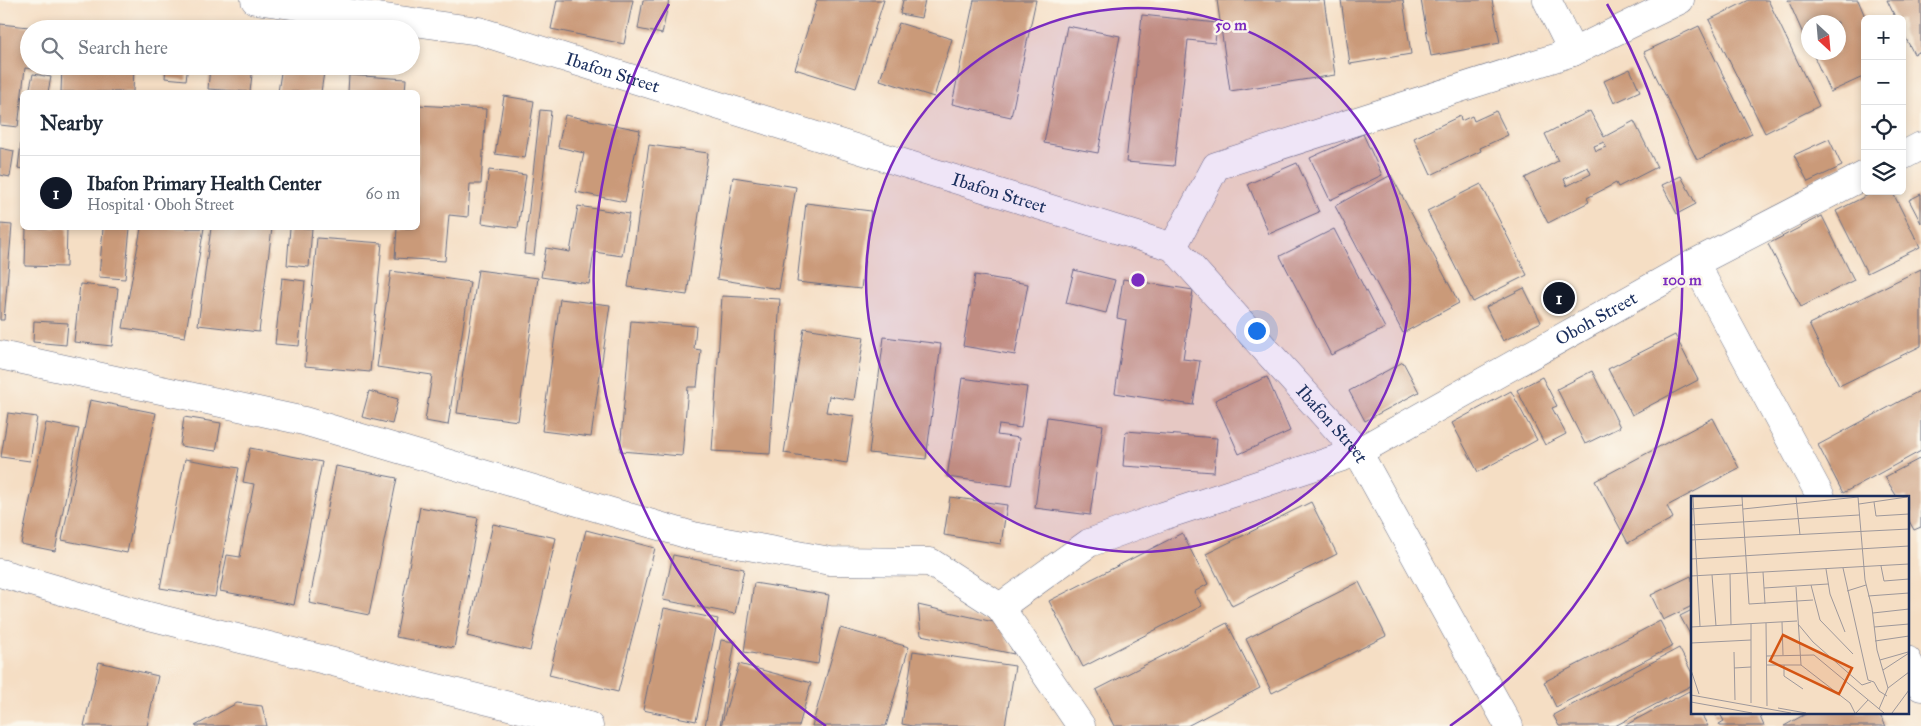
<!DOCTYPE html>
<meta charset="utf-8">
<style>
:root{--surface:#fff;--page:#f2f2f3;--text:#1f2937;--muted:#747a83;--line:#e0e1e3;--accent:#111827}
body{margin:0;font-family:"IM FELL Great Primer",serif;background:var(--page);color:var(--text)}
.controls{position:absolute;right:15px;top:15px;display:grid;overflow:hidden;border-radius:8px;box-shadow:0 2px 8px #0003}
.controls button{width:45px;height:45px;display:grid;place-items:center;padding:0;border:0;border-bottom:1px solid var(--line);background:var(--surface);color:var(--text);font:25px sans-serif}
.compass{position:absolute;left:1801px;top:15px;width:45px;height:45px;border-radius:50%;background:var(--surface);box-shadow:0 2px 8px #0003;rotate:154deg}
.you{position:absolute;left:1256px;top:330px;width:18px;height:18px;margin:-12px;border:4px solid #fff;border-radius:50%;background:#1a73e8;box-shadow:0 0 0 8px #1a73e833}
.badge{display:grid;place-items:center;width:32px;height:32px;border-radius:50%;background:var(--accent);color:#fff;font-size:16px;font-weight:700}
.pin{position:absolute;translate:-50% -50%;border:2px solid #fff;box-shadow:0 1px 5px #0006}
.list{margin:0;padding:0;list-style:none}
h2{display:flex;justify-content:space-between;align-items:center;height:65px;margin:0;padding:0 20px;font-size:21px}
h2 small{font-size:16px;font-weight:400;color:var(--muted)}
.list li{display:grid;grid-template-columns:32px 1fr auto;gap:15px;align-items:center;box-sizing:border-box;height:75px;padding:0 20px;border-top:1px solid var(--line)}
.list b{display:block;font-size:19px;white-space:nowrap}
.list p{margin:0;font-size:16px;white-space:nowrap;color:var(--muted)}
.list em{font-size:16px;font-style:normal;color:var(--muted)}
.icon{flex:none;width:28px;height:28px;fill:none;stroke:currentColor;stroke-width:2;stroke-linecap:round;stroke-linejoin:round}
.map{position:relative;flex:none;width:1921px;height:726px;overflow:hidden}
.search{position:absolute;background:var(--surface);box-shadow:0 2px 8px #0003;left:20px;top:20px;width:400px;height:55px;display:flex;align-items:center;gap:12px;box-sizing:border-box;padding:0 18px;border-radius:28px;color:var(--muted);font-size:19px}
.panel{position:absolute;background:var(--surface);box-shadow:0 2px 8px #0003;left:20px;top:90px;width:400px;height:140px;border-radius:8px}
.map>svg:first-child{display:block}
.building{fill:#ca9a79;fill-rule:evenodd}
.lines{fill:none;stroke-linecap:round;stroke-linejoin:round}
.street-casing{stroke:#676c82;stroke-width:29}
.street{stroke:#fff;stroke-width:28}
.ring{fill:none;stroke:#7b2cbf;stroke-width:2.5}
.labels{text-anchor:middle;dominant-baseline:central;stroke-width:5;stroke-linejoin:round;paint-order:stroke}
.street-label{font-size:18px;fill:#1b2f5e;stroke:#fbf7ec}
.inset-road{fill:none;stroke:#9e989b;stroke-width:1}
.view{fill:#d45514;fill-opacity:0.15;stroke:#d45514;stroke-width:2.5}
.inset-edge{fill:none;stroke:#1b2f5e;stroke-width:2.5}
.centre{fill:#7b2cbf;stroke:#fbf7ec;stroke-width:2.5}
.ring-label{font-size:15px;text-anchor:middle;font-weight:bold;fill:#7b2cbf;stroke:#fbf7ec;stroke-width:5;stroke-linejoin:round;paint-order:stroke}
</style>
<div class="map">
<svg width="1921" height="726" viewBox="0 0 1921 726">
<rect width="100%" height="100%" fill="#fbf7ec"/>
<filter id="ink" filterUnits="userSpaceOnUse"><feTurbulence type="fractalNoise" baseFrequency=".02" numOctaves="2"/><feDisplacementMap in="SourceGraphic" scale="10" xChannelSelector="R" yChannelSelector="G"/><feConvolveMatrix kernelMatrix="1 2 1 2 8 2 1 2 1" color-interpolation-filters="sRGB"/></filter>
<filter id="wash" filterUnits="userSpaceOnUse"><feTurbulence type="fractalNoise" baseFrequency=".0096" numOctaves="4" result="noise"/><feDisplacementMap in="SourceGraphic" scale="20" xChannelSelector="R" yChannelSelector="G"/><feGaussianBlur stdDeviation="1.12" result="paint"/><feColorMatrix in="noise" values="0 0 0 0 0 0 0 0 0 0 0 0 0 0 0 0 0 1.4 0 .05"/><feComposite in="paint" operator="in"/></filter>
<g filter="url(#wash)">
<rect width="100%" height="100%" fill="#f5dec4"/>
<g id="blocks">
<!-- building -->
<g class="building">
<path d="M557,0H633L624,44L551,29Z"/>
<path d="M643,0H669L662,34L638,29Z"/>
<path d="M817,0H884L856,88L795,69Z"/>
<path d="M903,0H925L921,18L900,14Z"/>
<path d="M974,0H1036L1011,117L952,104Z"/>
<path d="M1217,0H1324L1335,75L1230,91Z"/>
<path d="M1341,0H1403L1411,54L1350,64Z"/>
<path d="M1421,0H1492L1500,43L1431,56Z"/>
<path d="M1749,0H1768L1819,106L1765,133L1709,20Z"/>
<path d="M1788,0H1858L1866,19H1865V76L1830,92L1812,52H1838V22H1808V45Z"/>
<path d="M1887,0H1921V51L1914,54L1902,31V19H1896Z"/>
<path d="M1142,15L1217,23L1215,43L1188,40L1174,166L1126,162Z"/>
<path d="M899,23L952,39L934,97L880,80Z"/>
<path d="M0,24L29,27V66H49V71L25,68L18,127L0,125Z"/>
<path d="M1067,26L1120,36L1098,153L1044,143Z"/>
<path d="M1699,26L1752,134L1697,160L1644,52Z"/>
<path d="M62,66H134L133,92H61Z"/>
<path d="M166,66H188L186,80L165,78Z"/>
<path d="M210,66H253L250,92L208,89Z"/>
<path d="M282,66H325L321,92H278Z"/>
<path d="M1630,69L1640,91L1614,103L1604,81Z"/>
<path d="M33,74L51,77L48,92H29Z"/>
<path d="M349,75L406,79L405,92H348Z"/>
<path d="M504,96L534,101L525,158L495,154Z"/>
<path d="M418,105L486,109L481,184H470L468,217L449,215L445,261L395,258L397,228H418Z"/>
<path d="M540,110L551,111L534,255L524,254Z"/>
<path d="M1496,111L1508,135L1480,148L1481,151L1431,175L1414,138L1460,116L1461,121L1472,116L1474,121Z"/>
<path d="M1590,111L1604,137L1634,121L1657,167L1618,187L1616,183L1587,198L1589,202L1548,223L1525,178L1558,161L1545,134ZM1604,142L1606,147L1596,151L1594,146ZM1588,167L1591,174L1567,186L1564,179Z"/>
<path d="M565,115L640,130L625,202L576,192L584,153L558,147Z"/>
<path d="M1363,134L1382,175L1330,200L1310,158Z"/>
<path d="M1829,139L1842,166L1808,182L1794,155Z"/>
<path d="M21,143H22V169L18,168Z"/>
<path d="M649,145L708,153L687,295L628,287Z"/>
<path d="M0,148L14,151L10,177L0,175Z"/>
<path d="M1297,163L1319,212L1269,234L1248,184Z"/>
<path d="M489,170L526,175L518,228L482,223Z"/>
<path d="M1391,175L1459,303L1403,333L1335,206Z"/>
<path d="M1681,176L1696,204L1677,214L1662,185Z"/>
<path d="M733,177L796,187L779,289L717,279Z"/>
<path d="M1481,184L1527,275L1473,302L1427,211Z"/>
<path d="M1876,191H1892L1920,247L1867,273L1836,211Z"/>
<path d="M1921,194V223L1909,200Z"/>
<path d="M806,203L871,211L861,289L797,282Z"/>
<path d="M578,206L629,214L622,256L594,252L589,284L541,277L546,248L570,252Z"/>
<path d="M1822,216L1854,280L1801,307L1768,244Z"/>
<path d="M0,224L12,225L4,320H0Z"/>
<path d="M26,228H67L66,267L25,266Z"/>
<path d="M103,228H130L125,279L99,277Z"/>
<path d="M141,228H204L185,337L123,328Z"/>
<path d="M211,228H272L259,332L198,325Z"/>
<path d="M290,228H312L309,267L287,265Z"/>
<path d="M1334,229L1385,328L1331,355L1280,256Z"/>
<path d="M317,238L382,243L370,372L305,366Z"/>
<path d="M1921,269V346L1839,386L1809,324Z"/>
<path d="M478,270L538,278L518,421L457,413Z"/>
<path d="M1074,270L1115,280L1106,313L1066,303Z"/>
<path d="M391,271L470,282L448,425L425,421L432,375L377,367Z"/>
<path d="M975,275L1028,284L1015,355L963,346Z"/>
<path d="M282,278L305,281L299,346L275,344Z"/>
<path d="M1123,279L1193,290L1183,359L1200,361L1193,405L1115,393L1126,320L1117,318Z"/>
<path d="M80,284L118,288L112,346L74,342Z"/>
<path d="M1524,288L1541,322L1503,341L1486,307Z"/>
<path d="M722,296L780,299L770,454L712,451Z"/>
<path d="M560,299L610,305L591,437L542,431Z"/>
<path d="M34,321L68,323L66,345L33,342Z"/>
<path d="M631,321L696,326L694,349L701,350L697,387H688L682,456L620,451Z"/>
<path d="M804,328L864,337L854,400L829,396L826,412L854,416L847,463L784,453Z"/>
<path d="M1675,335L1698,380L1632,415L1608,369Z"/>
<path d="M884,337L941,344L926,459L869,453Z"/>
<path d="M1403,362L1419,392L1365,421L1349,391Z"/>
<path d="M1592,371L1620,427L1585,444L1557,389Z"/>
<path d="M1267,377L1290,431L1239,454L1215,400Z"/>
<path d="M1542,377L1557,406L1552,408L1566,434L1545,445L1517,390Z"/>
<path d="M962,378L1027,387L1021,428L999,425L997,435L1019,438L1012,486L947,477Z"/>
<path d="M1921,390V451L1843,493L1818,445Z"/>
<path d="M369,391L398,399L392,424L362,417Z"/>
<path d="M1511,391L1537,440L1478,472L1452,423Z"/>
<path d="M90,400L156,413L127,553L62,540Z"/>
<path d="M8,413L37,417L30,461L1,457Z"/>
<path d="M184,417L221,423L216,451L180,446Z"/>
<path d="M1047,417L1103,425L1090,515L1035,508Z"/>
<path d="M1713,418L1739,468L1667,506L1673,518L1628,543L1595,481Z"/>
<path d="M46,423L79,429L55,551L21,544Z"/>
<path d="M1126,431L1217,438L1214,472L1123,466Z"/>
<path d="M250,448L322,462L294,605L220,591L227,555L240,557L254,484L243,482Z"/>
<path d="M1921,458V527L1914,530L1907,517V497H1897L1885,477Z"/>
<path d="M185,459L239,468L215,597L160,588Z"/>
<path d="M336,466L397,478L369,615L309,603Z"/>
<path d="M950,497L1007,505L1001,544L944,535Z"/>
<path d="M1311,502L1337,554L1232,606L1206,554Z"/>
<path d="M420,507L478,518L454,648L396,637Z"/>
<path d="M493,524L556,538L530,651L467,636Z"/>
<path d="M586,530L655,548L618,692L549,675Z"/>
<path d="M1182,533L1208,584L1194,592L1202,606L1083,667L1049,601Z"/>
<path d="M673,555L744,569L735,614L663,600Z"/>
<path d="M1691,576L1692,579V606L1663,620L1651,595Z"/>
<path d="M1359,582L1386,636L1272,693L1246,639Z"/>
<path d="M754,583L829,595L818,664L744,652Z"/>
<path d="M918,605L998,623L1014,654L921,635Z"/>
<path d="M664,608L718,619L696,721L643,710Z"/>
<path d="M1692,610V638L1680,616Z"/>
<path d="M1660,621L1673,646L1556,707L1544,682Z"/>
<path d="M1227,623L1260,688L1187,726H1114L1096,690Z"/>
<path d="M840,628L909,647L886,726H812Z"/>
<path d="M721,640L735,642L720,726H705Z"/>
<path d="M1679,648L1692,673V685L1615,726H1559L1553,715Z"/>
<path d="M913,651L1015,666L1005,726H912L902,724Z"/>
<path d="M99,662L158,676L147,726H84Z"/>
<path d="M739,664L811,683L799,726H721Z"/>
<path d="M1689,691L1692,697V712H1700L1708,726H1624Z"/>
<path d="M237,703L262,706L267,726H195Z"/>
<path d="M1713,712H1758L1764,726H1720L1719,724L1724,721L1720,714L1716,716Z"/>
<path d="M1809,712H1878L1886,726H1784Z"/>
</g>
</g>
</g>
<g filter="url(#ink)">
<use href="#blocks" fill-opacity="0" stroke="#676c82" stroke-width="1"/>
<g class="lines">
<!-- street casing -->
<g class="street-casing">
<g id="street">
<path id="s1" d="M255,0L479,31L1173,247L1358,452L1509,726"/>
<path d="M1547,0L1573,52"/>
<path d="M1902,156L1921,146"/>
<path d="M1173,247L1216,166L1573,52L1680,0"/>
<path d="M1695,263L1821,497"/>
<path id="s2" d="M0,355L304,421L693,536L830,561L930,562L1000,607L1089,543L1163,516L1358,452L1695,263L1865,175"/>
<path d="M0,573L145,615L589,726"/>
<path d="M1000,607L1081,726"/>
<path d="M1907,660L1921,687"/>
</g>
</g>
<!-- street -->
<use href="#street" class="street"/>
</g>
</g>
<!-- distance rings -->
<circle cx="1138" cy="280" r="272" fill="#7b2cbf" fill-opacity=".12"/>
<g class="ring">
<circle cx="1138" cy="280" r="272"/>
<path d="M826 726A544 544 0 0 1 669 4M1607 4A544 544 0 0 1 1450 726"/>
</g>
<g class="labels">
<!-- street labels -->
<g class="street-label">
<text stroke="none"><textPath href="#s1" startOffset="366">Ibafon Street</textPath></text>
<text stroke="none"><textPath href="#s1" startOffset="771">Ibafon Street</textPath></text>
<text stroke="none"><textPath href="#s2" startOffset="1706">Oboh Street</textPath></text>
<text stroke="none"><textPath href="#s1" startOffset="1191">Ibafon Street</textPath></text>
</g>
</g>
<!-- overview -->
<g transform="translate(1691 496)">
<rect width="218" height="218" fill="#f5dec4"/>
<path class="inset-road" d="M2,1L9,130M51,1L58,108L122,104M105,1L109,39M167,1L174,84L181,112L186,154L197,192M183,6L185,20L218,18M168,8L216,1M0,13L52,9M52,13L167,1M0,29L168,19M0,44L218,33M0,63L218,50M190,70L193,85L218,83M152,72L177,184L183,186L188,195L196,200M135,73L139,98L154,136M72,76L74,108M39,78L40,129M21,79L25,130M0,80L218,68M120,89L129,124L162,158M105,91L110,169L159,207L164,217M73,92L137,88M156,95L175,89M177,100L218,97M182,117L218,113M91,126L92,159M75,127L76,210M60,128V207M107,128L122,146L171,189L180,186M0,131L106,125M183,131L218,128M184,145L218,140M0,147L60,144M43,156L44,204M75,160L123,159L193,217M189,164L217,156M76,169H110M93,169V180L112,193M43,172L60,171M0,174L8,198M192,174L218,157M0,199L100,217M0,206L61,217M87,212L115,217M188,213L197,192L218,176M165,217L177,204M201,217L218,194"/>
<path class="view" d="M92,139L161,172L148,198L79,165Z"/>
<rect width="218" height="218" class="inset-edge"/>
</g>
<circle cx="1138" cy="280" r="8" class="centre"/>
<g class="ring-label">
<text x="1231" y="30">50 m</text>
<text x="1682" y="285">100 m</text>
</g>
</svg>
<div class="controls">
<button>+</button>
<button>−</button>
<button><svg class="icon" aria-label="locate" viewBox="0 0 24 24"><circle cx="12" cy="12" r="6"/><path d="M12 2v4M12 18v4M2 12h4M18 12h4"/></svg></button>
<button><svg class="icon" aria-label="layers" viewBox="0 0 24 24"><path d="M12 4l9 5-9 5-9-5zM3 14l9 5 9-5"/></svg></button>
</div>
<svg class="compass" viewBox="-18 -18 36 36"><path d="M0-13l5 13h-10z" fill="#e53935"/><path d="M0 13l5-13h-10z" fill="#747a83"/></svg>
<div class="you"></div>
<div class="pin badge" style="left:1559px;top:298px">1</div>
<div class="search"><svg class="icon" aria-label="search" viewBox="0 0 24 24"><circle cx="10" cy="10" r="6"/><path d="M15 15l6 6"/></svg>Search here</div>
<section class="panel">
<h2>Nearby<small></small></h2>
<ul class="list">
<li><span class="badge">1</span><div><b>Ibafon Primary Health Center</b><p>Hospital · Oboh Street</p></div><em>60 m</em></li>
</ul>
</section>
</div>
